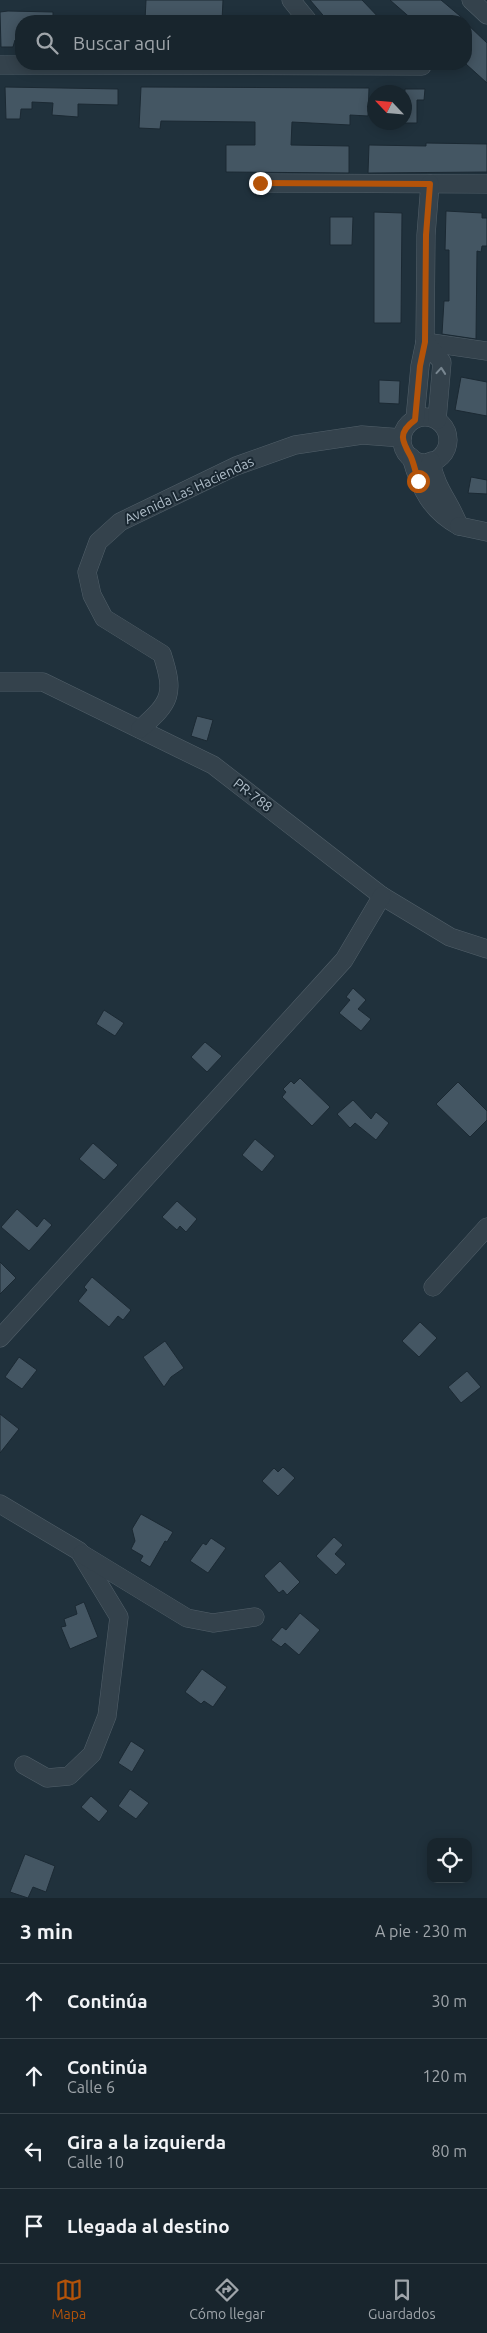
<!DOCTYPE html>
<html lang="es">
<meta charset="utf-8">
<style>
:root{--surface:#18252d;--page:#212d35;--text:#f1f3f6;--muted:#9fa5aa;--line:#364249;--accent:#b45309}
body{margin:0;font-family:Ubuntu,sans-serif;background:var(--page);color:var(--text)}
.controls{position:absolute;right:15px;bottom:15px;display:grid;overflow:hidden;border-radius:10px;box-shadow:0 2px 12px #0003}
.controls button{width:45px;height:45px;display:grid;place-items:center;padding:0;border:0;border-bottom:1px solid var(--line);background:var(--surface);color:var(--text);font:25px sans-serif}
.compass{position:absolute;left:367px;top:85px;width:45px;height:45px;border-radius:50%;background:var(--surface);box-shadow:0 2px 12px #0003;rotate:296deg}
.stop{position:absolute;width:15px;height:15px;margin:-11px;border:4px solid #b45309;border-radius:50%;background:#fff}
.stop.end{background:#b45309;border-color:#fff;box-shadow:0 1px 5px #0008}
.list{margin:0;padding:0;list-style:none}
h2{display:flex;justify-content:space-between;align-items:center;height:65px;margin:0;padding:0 20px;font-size:21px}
h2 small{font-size:16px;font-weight:400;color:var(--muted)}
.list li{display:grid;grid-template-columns:32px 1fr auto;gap:15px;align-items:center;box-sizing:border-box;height:75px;padding:0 20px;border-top:1px solid var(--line)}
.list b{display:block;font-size:19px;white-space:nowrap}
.list p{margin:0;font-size:16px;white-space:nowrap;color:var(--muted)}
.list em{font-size:16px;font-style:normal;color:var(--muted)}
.icon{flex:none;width:28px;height:28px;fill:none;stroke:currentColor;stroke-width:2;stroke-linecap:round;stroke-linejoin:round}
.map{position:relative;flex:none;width:487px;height:1898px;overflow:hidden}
.search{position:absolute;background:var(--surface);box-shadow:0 2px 12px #0003;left:15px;right:15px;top:15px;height:55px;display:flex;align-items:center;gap:12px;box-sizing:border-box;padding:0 18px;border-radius:20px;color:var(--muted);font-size:19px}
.sheet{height:365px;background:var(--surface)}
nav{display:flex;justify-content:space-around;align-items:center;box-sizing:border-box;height:70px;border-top:1px solid var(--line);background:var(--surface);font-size:14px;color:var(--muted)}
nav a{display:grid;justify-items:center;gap:2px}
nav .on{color:var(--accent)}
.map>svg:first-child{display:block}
.building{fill:#445663;stroke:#1b2933}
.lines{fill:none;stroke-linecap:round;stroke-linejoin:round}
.minor-casing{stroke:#52606a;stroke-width:19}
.minor{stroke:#34424c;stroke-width:18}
.oneway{stroke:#788690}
.route{stroke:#b45309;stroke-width:6}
.labels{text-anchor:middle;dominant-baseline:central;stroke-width:4;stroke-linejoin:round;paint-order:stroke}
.street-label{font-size:14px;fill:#afbdc8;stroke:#192731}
</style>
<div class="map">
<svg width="487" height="1898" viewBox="0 0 487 1898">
<rect width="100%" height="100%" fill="#20313c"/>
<!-- building -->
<g class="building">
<path d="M146,0H223L222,21H145Z"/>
<path d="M310,0H362L382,21H328Z"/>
<path d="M390,0H441L466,21H414Z"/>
<path d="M8,11L53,12V21H21V40H15L13,47H1L0,12Z"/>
<path d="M466,23L487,43V83L466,64V59L471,54L466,49Z"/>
<path d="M5,87L118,89V105L78,104V117L52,115L53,103L32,102V109H21L20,119H6Z"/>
<path d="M141,87L369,88L368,116L350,115V125L292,122L291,145L349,146V173L226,172V145H255V122L161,121L160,129L139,128Z"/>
<path d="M405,89H425L424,100H417V123H404Z"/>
<path d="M426,143L487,144V172L368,173L369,145L426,146Z"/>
<path d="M446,211L482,213V218H487V246H482L481,252L477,251L476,339L442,334L444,301H449V250H445Z"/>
<path d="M374,212L402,213L401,323H374Z"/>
<path d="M330,217H353L352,245H330Z"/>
<path d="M461,377L487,382V416L455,410Z"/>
<path d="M379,380L400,381L399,404L379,403Z"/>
<path d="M471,477L487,480V494L468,493Z"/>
<path d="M197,716L213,720L207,741L191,736Z"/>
<path d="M353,988L366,1000L358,1009L371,1019L361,1031L339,1013L350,1000L346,997Z"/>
<path d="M104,1010L124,1023L115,1036L96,1024Z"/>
<path d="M205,1042L222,1056L207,1072L191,1057Z"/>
<path d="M300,1078L330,1107L312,1126L282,1097L286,1092L283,1089L291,1081L294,1084Z"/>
<path d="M458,1082L487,1111V1120L470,1137L436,1104Z"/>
<path d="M353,1100L371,1119L376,1112L389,1123L376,1140L355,1123L350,1128L337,1114Z"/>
<path d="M255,1139L275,1156L262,1172L242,1155Z"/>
<path d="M93,1143L118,1165L104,1180L79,1159Z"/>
<path d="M177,1201L197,1219L186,1232L180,1226L177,1230L162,1217Z"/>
<path d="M17,1209L37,1227L44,1218L52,1225L29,1251L1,1227Z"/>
<path d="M0,1262L16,1278L0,1294Z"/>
<path d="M92,1277L131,1310L123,1320L118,1316L109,1327L78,1301L87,1290L84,1287Z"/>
<path d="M420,1322L437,1338L419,1357L402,1341Z"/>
<path d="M165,1341L184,1368L171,1377L164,1387L143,1357Z"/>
<path d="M19,1357L37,1370L22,1389L5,1377Z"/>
<path d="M467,1371L481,1387L461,1403L448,1387Z"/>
<path d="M0,1414L19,1429L0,1453Z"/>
<path d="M283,1467L295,1478L278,1496L262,1481L274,1468L278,1472Z"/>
<path d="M141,1514L173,1532L167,1542L165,1541L150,1567L140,1561L143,1556L131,1549L135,1541L132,1529Z"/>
<path d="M334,1537L343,1545L335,1554L346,1564L336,1575L316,1556Z"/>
<path d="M211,1538L226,1548L208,1573L190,1561L203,1543L206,1545Z"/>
<path d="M280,1561L300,1582L287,1595L283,1590L279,1593L264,1576Z"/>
<path d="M84,1602L98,1637L70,1649L61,1627L66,1626L64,1619L77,1614L75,1606Z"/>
<path d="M300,1613L320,1630L299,1655L285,1643L281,1647L271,1640L282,1627L286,1630Z"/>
<path d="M202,1669L227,1687L213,1707L204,1701L201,1704L185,1692Z"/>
<path d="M131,1741L145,1750L132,1772L118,1763Z"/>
<path d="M130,1789L149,1803L136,1819L118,1806Z"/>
<path d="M91,1796L108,1811L99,1822L81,1807Z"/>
<path d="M25,1854L55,1866L46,1892L33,1887L28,1898L10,1892Z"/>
</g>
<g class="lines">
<!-- minor casing -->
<g class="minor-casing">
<g id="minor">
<path d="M291,0L308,21"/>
<path d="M471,0L487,15"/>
<path d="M0,65L422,66"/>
<path d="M260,183L487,184"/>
<path d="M430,184L426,235L425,342L487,351"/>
<circle cx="425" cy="440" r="23"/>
<path d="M415,419L420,366L425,342L442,362L437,420"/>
<path d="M411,457C420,488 430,510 459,526C450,501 436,490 431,461"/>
<path d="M459,526L487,532"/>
<path d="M0,682H43L213,765L382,896L450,937L487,949"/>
<path d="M140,729C171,702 175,694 162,654L104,618L92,595L87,572L98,542L120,522L236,466L295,445L362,435L402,438"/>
<path d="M433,1287L487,1227"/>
<path d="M0,1338L344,960L382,896"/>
<path d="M0,1504L79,1551L119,1617L107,1716L92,1754L69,1776L47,1778L24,1765"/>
<path d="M82,1554L187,1618L213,1623L255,1617"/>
</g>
</g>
<!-- minor -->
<use href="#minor" class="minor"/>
</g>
<!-- one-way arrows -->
<defs><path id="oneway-chevron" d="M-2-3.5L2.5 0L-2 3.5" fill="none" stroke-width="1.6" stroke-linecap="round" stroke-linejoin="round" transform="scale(1.25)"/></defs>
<use class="oneway" href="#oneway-chevron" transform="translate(441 371) rotate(-85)"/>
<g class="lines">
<!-- route -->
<path class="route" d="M260,183L430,184L426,235L425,342L420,366L415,420C397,433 402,441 411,457C414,464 416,473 418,481"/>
</g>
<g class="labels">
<!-- street labels -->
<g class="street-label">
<text transform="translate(189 490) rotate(-25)">Avenida Las Haciendas</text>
<text transform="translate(253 795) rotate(38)">PR-788</text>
</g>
</g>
</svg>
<div class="controls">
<button><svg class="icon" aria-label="locate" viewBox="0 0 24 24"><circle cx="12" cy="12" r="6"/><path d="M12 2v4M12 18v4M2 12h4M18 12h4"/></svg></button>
</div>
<svg class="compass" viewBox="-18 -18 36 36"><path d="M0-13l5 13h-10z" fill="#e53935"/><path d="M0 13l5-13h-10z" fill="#9fa5aa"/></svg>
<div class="stop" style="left:418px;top:481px"></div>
<div class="stop end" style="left:260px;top:183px"></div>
<div class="search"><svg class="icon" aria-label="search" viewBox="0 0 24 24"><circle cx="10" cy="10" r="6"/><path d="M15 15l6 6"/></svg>Buscar aquí</div>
</div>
<section class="sheet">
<h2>3 min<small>A pie · 230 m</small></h2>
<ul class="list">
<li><svg class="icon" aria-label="ahead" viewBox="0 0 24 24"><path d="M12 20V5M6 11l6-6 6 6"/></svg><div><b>Continúa</b></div><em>30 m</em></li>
<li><svg class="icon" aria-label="ahead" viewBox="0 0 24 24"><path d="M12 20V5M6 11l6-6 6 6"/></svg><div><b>Continúa</b><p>Calle 6</p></div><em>120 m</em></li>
<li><svg class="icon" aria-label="left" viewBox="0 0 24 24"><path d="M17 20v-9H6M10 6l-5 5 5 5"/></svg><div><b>Gira a la izquierda</b><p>Calle 10</p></div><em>80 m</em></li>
<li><svg class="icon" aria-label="arrive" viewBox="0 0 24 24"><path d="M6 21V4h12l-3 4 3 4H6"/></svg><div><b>Llegada al destino</b></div></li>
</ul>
</section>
<nav>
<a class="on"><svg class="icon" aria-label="map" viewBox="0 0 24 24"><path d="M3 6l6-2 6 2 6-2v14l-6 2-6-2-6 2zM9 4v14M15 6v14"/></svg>Mapa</a>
<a><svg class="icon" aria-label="directions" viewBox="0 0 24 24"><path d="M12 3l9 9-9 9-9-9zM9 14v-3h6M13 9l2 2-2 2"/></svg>Cómo llegar</a>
<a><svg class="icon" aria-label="saved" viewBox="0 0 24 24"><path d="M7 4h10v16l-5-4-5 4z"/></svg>Guardados</a>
</nav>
